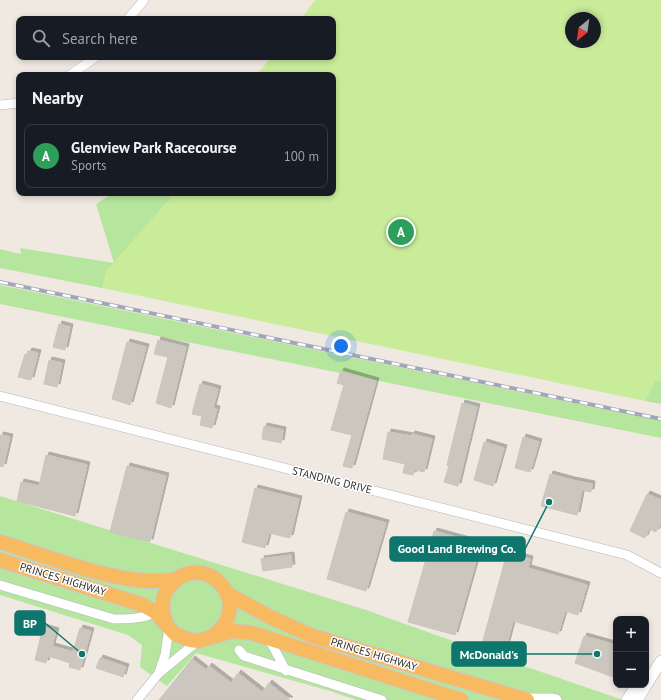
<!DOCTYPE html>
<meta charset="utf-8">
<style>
:root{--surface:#171b24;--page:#20242c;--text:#f1f3f6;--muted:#9ea1a6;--line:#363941;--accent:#db2777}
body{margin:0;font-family:"PT Sans",sans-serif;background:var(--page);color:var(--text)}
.controls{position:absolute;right:12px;bottom:12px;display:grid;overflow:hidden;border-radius:8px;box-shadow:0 2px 6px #0003}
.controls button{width:36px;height:36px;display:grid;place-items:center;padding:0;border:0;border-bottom:1px solid var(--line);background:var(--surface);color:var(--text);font:20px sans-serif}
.compass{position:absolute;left:565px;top:12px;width:36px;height:36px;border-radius:50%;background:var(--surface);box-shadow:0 2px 6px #0003;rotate:209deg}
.you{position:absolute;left:341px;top:346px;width:14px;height:14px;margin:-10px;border:3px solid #fff;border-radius:50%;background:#1a73e8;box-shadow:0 0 0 6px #1a73e833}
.badge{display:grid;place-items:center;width:26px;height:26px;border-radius:50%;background:var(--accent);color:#fff;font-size:13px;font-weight:700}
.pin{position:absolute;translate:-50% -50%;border:2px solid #fff;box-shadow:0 1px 4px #0006}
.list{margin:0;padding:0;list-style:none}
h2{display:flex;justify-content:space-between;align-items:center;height:52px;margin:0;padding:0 16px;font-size:17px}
h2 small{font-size:13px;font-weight:400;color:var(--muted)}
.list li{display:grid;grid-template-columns:26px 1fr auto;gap:12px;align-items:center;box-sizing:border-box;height:64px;margin:0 8px 8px;padding:0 8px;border:1px solid var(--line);border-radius:8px}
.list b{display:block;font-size:15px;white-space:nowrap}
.list p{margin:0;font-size:13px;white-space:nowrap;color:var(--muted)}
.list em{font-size:13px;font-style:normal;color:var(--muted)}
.icon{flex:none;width:22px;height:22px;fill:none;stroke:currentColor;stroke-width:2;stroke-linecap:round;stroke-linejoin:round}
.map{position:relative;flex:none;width:661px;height:700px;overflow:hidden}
.search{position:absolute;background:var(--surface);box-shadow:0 2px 6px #0003;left:16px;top:16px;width:320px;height:44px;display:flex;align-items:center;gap:10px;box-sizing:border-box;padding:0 14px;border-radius:8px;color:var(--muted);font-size:15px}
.panel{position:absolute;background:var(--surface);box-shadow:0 2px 6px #0003;left:16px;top:72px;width:320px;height:124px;border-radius:8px}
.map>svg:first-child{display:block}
.green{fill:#b6e59e}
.pitch{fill:#c9ec9a;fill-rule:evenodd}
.building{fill:#cbc7bf;stroke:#cbc5ba;filter:url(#shadow)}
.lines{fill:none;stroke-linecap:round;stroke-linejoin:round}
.minor-casing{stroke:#b4b7c1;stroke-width:10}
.tertiary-casing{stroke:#b4b7c1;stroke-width:12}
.trunk-casing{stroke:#c9c9c9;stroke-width:16}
.minor{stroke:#fff;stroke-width:9}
.tertiary{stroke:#fff;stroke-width:11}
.trunk{stroke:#f8ba60;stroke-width:14}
.rail-casing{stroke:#a3a6b8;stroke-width:4}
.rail{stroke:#fff;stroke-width:2.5;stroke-dasharray:8;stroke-linecap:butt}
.labels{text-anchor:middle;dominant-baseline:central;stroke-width:3;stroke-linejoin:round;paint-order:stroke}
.street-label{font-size:11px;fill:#2e2e2e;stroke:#fff}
.leader{fill:none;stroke:#0f766e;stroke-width:1.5}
.callout-dot{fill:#0f766e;stroke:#fff;stroke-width:1.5}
.callout{fill:#0f766e;stroke:#0f766e;stroke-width:1.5}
.callout-label{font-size:12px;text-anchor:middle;font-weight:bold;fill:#fff}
</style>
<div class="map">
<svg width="661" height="700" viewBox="0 0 661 700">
<defs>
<filter id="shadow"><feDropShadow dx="3" dy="-3" stdDeviation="0" flood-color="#0004"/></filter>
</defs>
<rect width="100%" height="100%" fill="#efe9e1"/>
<!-- green -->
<g class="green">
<path d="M113,193H300L103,285L102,288L0,268V249L21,254L20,248L114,263L96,204Z"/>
<path d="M0,285L661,421V438L0,304Z"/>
<path d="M655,380L661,381V404L645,401Z"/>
<path d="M0,496L363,609L498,657L623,700H356L330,691L196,653L167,686L140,667L142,645L128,635L0,595Z"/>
</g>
<!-- pitch -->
<path class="pitch" d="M315,0H661V381L655,380L645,401L102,288L106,271L175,193H333V75H257L271,57H333V19H301ZM571,18H595V42H571Z"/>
<!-- building -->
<g class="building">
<path d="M59,324L70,327L65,350L53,347Z"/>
<path d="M158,340L186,347L171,408L156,403L168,357L154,354Z"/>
<path d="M127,342L146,347L130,405L112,399Z"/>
<path d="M29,351L38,353L31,380L18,377L25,354L27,355Z"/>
<path d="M49,360L62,363L57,387L44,384Z"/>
<path d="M341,371L376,381L352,468L343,466L352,435L331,430L344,385L337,383Z"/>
<path d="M200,384L218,389L213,408L217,409L212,428L200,425L202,416L192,414Z"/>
<path d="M462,403L477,407L458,486L444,482L449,466L447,465Z"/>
<path d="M264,426L283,430L281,443L262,439Z"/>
<path d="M388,432L411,436L412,434L432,439L424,472L415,470L413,475L403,473L405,464L383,459Z"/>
<path d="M0,435L10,437L3,467L0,466Z"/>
<path d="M523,437L539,442L530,472L515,468Z"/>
<path d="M484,442L504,448L493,486L474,480Z"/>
<path d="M46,455L87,465L75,516L17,501L21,482L39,486Z"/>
<path d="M127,466L166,476L150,542L110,532Z"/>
<path d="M550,474L572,480L592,484L591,492L582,490L577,515L541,506Z"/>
<path d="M255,488L299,499L290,538L269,533L265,548L242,542Z"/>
<path d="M647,494L661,500V522L656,532L649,529L645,538L630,531Z"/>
<path d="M346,512L386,523L366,591L327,579Z"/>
<path d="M434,531L481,544L455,635L408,622Z"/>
<path d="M507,553L530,559L528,568L587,585L578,615L565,611L558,634L513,621L505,651L482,644Z"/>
<path d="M291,555L292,567L263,571L261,559Z"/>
<path d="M43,627L56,631L52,646L73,652L80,628L91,631L80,670L69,667L70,663L48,656L46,663L35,660Z"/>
<path d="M584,636L616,645V667L613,677L575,663Z"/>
<path d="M100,658L126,667L123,677L96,668Z"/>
<path d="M192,659L206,670L209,666L231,683L238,673L262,692L269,683L290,700H159Z"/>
</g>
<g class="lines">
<!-- minor casing -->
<g class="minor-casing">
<g id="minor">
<path d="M128,19L144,0"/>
<path d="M70,75L96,57"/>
<path d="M0,105L19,103"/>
<path d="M0,396L627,555L661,573"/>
<path d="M0,585L114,619C125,619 146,619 155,612"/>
<path d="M269,639L286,671"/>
<path d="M239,650L244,656L382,700"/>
<path d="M159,673L165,655L169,628"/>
<path d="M137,700L159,673L198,641"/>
</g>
</g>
<!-- tertiary casing -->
<g class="tertiary-casing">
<g id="tertiary">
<path d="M525,699H551L556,700"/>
<path d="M627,700L637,685"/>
<path d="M637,700L661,661"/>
</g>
</g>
<!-- trunk casing -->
<g class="trunk-casing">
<g id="trunk">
<path d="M0,542C46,556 101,578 149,581C158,581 166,581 174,580"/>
<path d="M0,560L143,605L155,612L175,634L190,640L198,641L232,631L252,633L461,700"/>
<path d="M228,594L270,617L312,636L527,700"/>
<path d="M166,623C162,610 160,597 170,586C202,547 258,602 213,636"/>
</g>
</g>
<!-- minor -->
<use href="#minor" class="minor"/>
<!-- tertiary -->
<use href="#tertiary" class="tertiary"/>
<!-- trunk -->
<use href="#trunk" class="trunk"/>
<!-- rail casing -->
<g class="rail-casing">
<path id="rail" d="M0,282L661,419"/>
</g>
<!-- rail -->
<use href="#rail" class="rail"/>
</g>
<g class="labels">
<!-- street labels -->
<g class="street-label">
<text transform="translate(332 480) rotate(14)">STANDING DRIVE</text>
<text transform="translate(63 579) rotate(17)">PRINCES HIGHWAY</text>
<text transform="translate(374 654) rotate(17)">PRINCES HIGHWAY</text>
</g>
</g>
<!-- callouts -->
<path class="leader" d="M549 502L525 549M82 654L45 623M597 654L526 654"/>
<g class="callout-dot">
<circle cx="549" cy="502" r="4"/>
<circle cx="82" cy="654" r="4"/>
<circle cx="597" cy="654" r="4"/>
</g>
<g class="callout">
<rect x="390" y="537" width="135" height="24" rx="4"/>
<rect x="15" y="611" width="30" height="24" rx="4"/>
<rect x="452" y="642" width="74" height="24" rx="4"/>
</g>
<g class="callout-label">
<text x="457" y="553">Good Land Brewing Co.</text>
<text x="30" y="628">BP</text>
<text x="489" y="659">McDonald's</text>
</g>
</svg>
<div class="controls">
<button>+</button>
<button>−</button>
</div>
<svg class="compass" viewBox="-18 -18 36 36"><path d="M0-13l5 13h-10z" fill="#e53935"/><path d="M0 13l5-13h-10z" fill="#9ea1a6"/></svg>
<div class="you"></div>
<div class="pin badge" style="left:401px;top:232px;background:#2e9e5b">A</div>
<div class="search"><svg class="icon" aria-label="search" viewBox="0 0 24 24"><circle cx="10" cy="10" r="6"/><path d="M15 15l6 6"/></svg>Search here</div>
<section class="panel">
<h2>Nearby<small></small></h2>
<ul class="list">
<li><span class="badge" style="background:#2e9e5b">A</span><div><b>Glenview Park Racecourse</b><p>Sports</p></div><em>100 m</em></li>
</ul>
</section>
</div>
